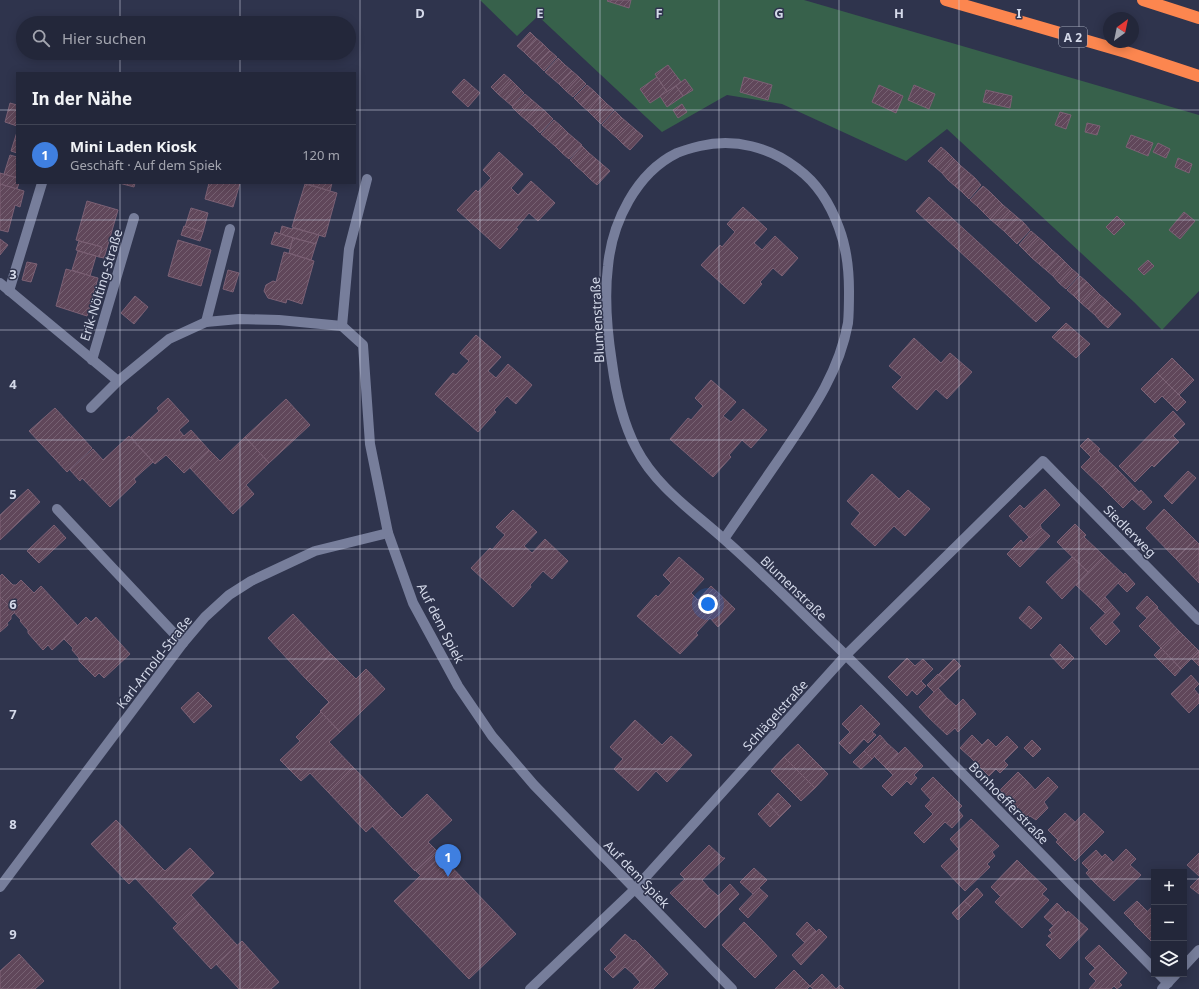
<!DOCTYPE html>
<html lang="de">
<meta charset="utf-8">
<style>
:root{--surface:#23273a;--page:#2f3345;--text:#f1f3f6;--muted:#a3a5af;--line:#404454;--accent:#8abfa5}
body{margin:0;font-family:"Noto Sans",sans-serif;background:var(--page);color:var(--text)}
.controls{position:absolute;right:12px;bottom:12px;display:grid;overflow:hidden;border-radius:0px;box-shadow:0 2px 10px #0003}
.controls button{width:36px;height:36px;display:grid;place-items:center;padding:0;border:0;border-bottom:1px solid var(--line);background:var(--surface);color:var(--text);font:20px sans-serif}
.compass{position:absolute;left:1103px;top:12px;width:36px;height:36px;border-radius:50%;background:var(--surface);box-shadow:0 2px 10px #0003;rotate:33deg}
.you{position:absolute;left:708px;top:604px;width:14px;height:14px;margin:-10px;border:3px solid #fff;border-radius:50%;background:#1a73e8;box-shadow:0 0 0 6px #1a73e833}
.badge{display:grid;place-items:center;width:26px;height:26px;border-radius:50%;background:var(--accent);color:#fff;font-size:13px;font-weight:700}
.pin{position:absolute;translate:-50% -33px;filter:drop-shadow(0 1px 2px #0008)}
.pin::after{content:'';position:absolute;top:21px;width:14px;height:12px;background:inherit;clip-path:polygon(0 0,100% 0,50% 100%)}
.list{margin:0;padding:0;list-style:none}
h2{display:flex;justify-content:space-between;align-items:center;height:52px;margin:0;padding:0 16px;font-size:17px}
h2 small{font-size:13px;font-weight:400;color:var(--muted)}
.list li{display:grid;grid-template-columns:26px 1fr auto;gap:12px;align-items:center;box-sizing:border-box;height:60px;padding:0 16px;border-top:1px solid var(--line)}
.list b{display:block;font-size:15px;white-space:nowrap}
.list p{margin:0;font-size:13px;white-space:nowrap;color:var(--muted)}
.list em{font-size:13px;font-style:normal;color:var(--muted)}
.icon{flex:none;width:22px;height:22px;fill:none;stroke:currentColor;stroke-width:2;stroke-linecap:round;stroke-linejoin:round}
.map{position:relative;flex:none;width:1199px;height:989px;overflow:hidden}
.search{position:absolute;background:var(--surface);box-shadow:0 2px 10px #0003;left:16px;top:16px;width:340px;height:44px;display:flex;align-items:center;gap:10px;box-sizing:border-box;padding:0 14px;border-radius:22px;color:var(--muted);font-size:15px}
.panel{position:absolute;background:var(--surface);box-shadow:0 2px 10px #0003;left:16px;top:72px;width:340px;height:112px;border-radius:0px}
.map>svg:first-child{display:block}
.green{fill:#37614b}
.building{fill:url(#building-hatch);stroke:#7c6175}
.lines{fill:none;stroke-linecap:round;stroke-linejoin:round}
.service{stroke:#777e9b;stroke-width:10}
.minor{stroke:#777e9b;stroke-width:10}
.motorway{stroke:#fc864f;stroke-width:12}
.grid{fill:none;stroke:#d4d9e9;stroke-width:1;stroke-opacity:0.55}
.labels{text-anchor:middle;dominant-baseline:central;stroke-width:3;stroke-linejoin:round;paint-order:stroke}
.shield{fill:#2f344d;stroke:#a2a8ba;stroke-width:1}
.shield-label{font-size:12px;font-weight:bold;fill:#d4d9e9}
.street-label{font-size:13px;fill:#d4d9e9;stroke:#2f344d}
.grid-label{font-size:13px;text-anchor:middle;font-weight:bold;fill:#d4d9e9;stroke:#2f344d;stroke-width:3;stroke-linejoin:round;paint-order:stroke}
</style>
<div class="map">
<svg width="1199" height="989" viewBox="0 0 1199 989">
<defs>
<pattern id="building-hatch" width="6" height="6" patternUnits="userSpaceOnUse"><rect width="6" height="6" fill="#60475a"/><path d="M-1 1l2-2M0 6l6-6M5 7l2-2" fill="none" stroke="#766172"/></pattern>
</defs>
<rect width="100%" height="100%" fill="#2f344d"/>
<!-- green -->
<path class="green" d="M480,0H804L1199,115V291L1162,330L1134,302L947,129L906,161L782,104L727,95L662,132L538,16L517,36Z"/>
<!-- building -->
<g class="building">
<path d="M608,0H631L629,8L607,1Z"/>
<path d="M530,32L536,38L524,52L517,46Z"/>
<path d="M536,38L543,44L530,58L524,52Z"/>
<path d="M543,44L550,51L537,64L530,58Z"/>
<path d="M550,51L557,57L544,71L537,64Z"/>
<path d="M558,58L565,65L552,78L545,72Z"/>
<path d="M565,65L572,71L559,84L552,78Z"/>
<path d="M668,65L681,82L667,92L655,74Z"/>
<path d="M572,71L579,77L566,91L559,84Z"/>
<path d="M504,74L511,80L498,94L491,87Z"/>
<path d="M579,77L586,84L573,97L566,91Z"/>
<path d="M657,77L667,92L650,103L640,89Z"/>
<path d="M744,77L772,85L768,100L740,92Z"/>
<path d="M464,79L480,93L468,107L452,92Z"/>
<path d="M685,79L693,90L683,96L676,86Z"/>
<path d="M511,80L517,86L505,100L498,94Z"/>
<path d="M587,85L594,91L581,105L574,98Z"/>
<path d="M879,85L903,96L896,113L872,102Z"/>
<path d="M914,85L935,94L929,109L908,100Z"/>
<path d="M517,86L524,93L512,106L505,100Z"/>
<path d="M676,86L683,96L667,107L660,96Z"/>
<path d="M986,90L1012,96L1010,108L983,102Z"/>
<path d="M594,91L600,97L588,111L581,105Z"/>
<path d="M525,94L532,100L519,114L512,107Z"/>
<path d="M600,97L607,104L594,117L588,111Z"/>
<path d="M532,100L539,106L526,120L519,114Z"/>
<path d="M10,103L17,105V126L5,122Z"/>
<path d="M607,104L614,110L601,124L594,117Z"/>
<path d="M682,104L687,112L678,118L673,110Z"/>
<path d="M539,106L546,112L533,126L526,120Z"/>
<path d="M615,111L622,118L609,131L602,125Z"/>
<path d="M546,112L553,119L540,133L533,126Z"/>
<path d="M1060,112L1071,115L1066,129L1055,125Z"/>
<path d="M622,118L629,124L616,137L609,131Z"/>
<path d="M554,120L561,126L548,140L541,134Z"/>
<path d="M1087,123L1100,126L1097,135L1085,132Z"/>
<path d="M629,124L636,130L623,144L616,137Z"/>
<path d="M561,126L568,133L555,146L548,140Z"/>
<path d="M636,130L643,136L630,150L623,144Z"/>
<path d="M17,132V153L11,151Z"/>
<path d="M568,133L575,139L562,153L555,146Z"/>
<path d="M1131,135L1153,143L1148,156L1126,147Z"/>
<path d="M575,139L582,145L569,159L562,153Z"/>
<path d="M1158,143L1170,149L1166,158L1153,152Z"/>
<path d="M582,146L589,153L576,166L570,160Z"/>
<path d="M941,147L948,153L935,167L928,161Z"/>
<path d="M499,152L523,174L511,188L518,195L531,181L555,203L538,221L529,213L516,228L518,229L500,249L457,210L476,190L478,192L491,178L483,170Z"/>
<path d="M589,153L596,159L583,172L576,166Z"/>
<path d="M948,153L954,159L942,173L935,167Z"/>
<path d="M10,155L17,157V178L4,174Z"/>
<path d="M1178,158L1192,164L1189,173L1175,167Z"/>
<path d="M596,159L603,165L590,179L583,172Z"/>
<path d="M954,159L961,166L948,180L942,173Z"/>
<path d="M603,165L610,171L597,185L590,179Z"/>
<path d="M961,166L968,172L955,186L948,180Z"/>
<path d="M968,172L975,178L962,192L955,186Z"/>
<path d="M0,173L17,178V183H19L17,189L0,184Z"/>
<path d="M975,178L981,185L969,199L962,192Z"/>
<path d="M119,183H135L134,187Z"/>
<path d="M209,183H240L233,207L205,199Z"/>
<path d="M305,183H332L330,191Z"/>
<path d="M0,184L24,191L20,207L15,205L8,232L0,230Z"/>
<path d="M305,184L337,193L325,237L292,227Z"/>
<path d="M983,186L990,192L977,206L970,200Z"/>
<path d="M990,192L996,198L983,212L977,206Z"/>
<path d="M929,197L1050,308L1036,322L916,211Z"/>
<path d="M996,198L1003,205L990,219L983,212Z"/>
<path d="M87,201L118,210L104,258L99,257L102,247L76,240Z"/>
<path d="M1003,205L1010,211L997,225L990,219Z"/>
<path d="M743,207L767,229L754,243L762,250L775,236L798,258L782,276L773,268L760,282L762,284L744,304L701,265L720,245L722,247L735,232L727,224Z"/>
<path d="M191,208L208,213L203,232L185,227Z"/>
<path d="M1010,211L1017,217L1004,231L997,225Z"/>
<path d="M1184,212L1195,221L1180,239L1169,230Z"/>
<path d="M1117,216L1125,224L1114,235L1106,227Z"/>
<path d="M1017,217L1024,223L1010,237L1004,231Z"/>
<path d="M1024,223L1030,230L1017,244L1010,237Z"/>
<path d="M184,226L203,232L200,241L181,235Z"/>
<path d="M282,226L292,229L293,228L319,235L316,244L280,234Z"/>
<path d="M1031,231L1038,237L1025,251L1019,245Z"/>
<path d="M275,232L293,238L290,249L271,244Z"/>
<path d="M1038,237L1045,243L1032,258L1025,251Z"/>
<path d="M293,238L316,244L311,260L289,253Z"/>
<path d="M0,239L8,245L0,255Z"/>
<path d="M178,240L211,250L201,286L168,276Z"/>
<path d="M79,241L102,247L99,257L76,250Z"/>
<path d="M1045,243L1052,250L1039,264L1032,258Z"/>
<path d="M1052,250L1059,256L1046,270L1039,264Z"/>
<path d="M78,251L96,256L90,276L72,270Z"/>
<path d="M284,252L314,261L302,304L287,299L286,303L268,298L264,291L266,285L273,281L276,282Z"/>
<path d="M1059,256L1065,262L1053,276L1046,270Z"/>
<path d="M1148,260L1154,266L1144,275L1138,269Z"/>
<path d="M27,262L37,264L31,282L22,280Z"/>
<path d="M1065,262L1072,269L1059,283L1053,276Z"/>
<path d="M66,269L98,278L87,316L56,306Z"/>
<path d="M1072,269L1079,275L1066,289L1059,283Z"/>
<path d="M228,270L239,273L233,292L223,289Z"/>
<path d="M1080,276L1087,282L1074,296L1067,290Z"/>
<path d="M1087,282L1094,289L1081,303L1074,296Z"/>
<path d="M1094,289L1100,295L1088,309L1081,303Z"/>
<path d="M1100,295L1107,301L1095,315L1088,309Z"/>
<path d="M135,296L148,307L134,324L121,313Z"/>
<path d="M1107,301L1114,308L1101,322L1095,315Z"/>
<path d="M1114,308L1121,314L1108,328L1101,322Z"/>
<path d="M1066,323L1090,344L1076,358L1052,337Z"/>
<path d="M476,335L501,357L488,371L496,378L508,364L532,385L516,404L507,396L494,410L496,412L478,432L435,394L453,373L456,375L469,361L460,353Z"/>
<path d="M914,338L941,363L950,353L972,372L947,399L936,389L917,410L892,387L902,377L889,366Z"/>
<path d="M1172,358L1194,380L1179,395L1157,373Z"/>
<path d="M1157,373L1186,402L1177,411L1162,396L1155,403L1141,389Z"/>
<path d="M711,380L736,402L723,416L731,422L743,409L767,430L751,448L742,440L729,455L731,457L713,477L670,439L688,418L691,420L703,406L695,398Z"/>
<path d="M168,398L189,421L179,430L184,436L191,430L209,450L184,473L166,455L155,464L131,437L159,411L157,408Z"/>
<path d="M286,399L310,425L269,463L245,437Z"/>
<path d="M55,408L92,448L67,472L29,431Z"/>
<path d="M1173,411L1185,424L1173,436L1179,442L1154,467L1152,465L1135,482L1119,466Z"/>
<path d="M129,436L153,462L134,479L136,482L110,507L82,478L80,481L70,470L93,449L103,460Z"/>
<path d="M245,437L269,463L246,485L254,494L233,514L190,468L209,450L220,461Z"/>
<path d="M1088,438L1100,449L1098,451L1118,470L1102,487L1081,467L1091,457L1080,446Z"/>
<path d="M1118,470L1139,492L1123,508L1102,487Z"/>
<path d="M1188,471L1196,478L1172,504L1164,496Z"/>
<path d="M872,474L899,499L908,490L930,509L905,536L894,526L875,546L851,524L860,513L847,501Z"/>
<path d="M28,489L40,502L0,540V515Z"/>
<path d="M1045,489L1060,505L1040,525L1041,527V528L1030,538L1009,516L1020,505L1024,509Z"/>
<path d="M1141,490L1152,502L1144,510L1132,499Z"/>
<path d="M1164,509L1195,540L1176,559L1146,528Z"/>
<path d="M513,510L537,532L524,546L532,553L545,539L568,561L552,579L543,571L530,585L531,587L513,607L471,568L490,548L492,550L505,535L496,527Z"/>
<path d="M1075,524L1086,535L1084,537L1104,556L1088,572L1057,542Z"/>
<path d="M54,525L66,538L39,563L27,551Z"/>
<path d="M1041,528L1050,536L1020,567L1007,554L1021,540L1023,543L1029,537L1030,538Z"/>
<path d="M1195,540L1199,544V583L1176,559Z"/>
<path d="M1104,556L1125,576L1097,605L1076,585Z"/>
<path d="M679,557L704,579L691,593L698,600L711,586L735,609L718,627L710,618L696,633L698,635L680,654L637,616L656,595L658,597L671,583L663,575Z"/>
<path d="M1072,557L1088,572L1062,599L1046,582Z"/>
<path d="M1125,573L1135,584L1127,592L1118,583L1125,576L1123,575Z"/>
<path d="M2,574L13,585H16L21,580L34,593L41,586L78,626L52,650L48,645L43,650L28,633V630L20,621L21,620L0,597V576Z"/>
<path d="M1147,596L1158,607L1147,618L1136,608Z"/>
<path d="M0,597L15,612L11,616V619L7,623L8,625L0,632Z"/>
<path d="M1105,597L1113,606L1105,613L1097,605Z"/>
<path d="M1029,606L1042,618L1031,629L1019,618Z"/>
<path d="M1113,606L1120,614L1098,637L1090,628Z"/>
<path d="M1157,608L1179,631L1161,648L1139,626Z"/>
<path d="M293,614L331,654L306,679L268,638Z"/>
<path d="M86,617L91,622L96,617L130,654L104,678L99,673L95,677L79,661V658L72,650L73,648L64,639Z"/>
<path d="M1112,622L1120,631L1106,645L1098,637Z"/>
<path d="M1179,631L1199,651L1181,669L1161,648Z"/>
<path d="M1060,644L1074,658L1063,669L1050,655Z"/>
<path d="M1161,648L1181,669L1175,676L1154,655Z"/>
<path d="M1199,652V666L1192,659Z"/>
<path d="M331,654L356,679L366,669L385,689L340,732L320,711L329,702L306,679Z"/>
<path d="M907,658L915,666L923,659L933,669L921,681L926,686L917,695L912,690L907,696L888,677Z"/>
<path d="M954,659L961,666L946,681L939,674Z"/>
<path d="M938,674L946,681L934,692L927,685Z"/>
<path d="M1191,675L1199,684L1194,689L1199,695V703L1189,713L1171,694Z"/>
<path d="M938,688L947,698L928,717L919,707Z"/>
<path d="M198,692L212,706L194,723L181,708Z"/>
<path d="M947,698L956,706L963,699L976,714L958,732L955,728L947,735L928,717Z"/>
<path d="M861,705L880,724L872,732L876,735L868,743L864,739L850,754L839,743L850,732L842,724Z"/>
<path d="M321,712L340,732L329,742L353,767L328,792L310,773L301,781L280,760L300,741L296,737Z"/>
<path d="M635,720L662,745L671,736L692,755L667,782L656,771L638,791L614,769L623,759L610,747Z"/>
<path d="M880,735L887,743L872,759L864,751Z"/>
<path d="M972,735L982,745L970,757L960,748Z"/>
<path d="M1007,736L1018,747L1004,761L1008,765L1000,773L996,769L989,776L970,757L988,739L996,747Z"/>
<path d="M1032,740L1041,749L1033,757L1024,748Z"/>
<path d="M887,743L898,753L885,767L874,756Z"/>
<path d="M798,744L828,774L815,788L784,757Z"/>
<path d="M905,747L923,766L914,775L917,778L911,785L907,781L892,796L882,786L893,775L885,767Z"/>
<path d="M864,751L872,759L861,769L853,762Z"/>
<path d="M784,757L815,788L801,801L771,771Z"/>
<path d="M353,767L392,808L366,832L328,792Z"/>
<path d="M1018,772L1028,782L1010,800L1000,790Z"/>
<path d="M933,777L943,787L931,800L921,789Z"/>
<path d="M1048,777L1058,787L1044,802L1048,808L1036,820L1030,816L1028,818L1010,800L1028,782L1035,790Z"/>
<path d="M943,787L962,806L958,810L963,816L952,828L945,822L924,843L914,833L933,814L925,806Z"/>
<path d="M778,793L791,806L780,817L768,804Z"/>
<path d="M427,794L452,820L428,842L437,851L415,871L372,826L392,808L402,818Z"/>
<path d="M768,804L780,817L770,827L758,814Z"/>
<path d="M1065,813L1075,822L1058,840L1048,830Z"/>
<path d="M1084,813L1104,832L1075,861L1056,842Z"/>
<path d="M971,819L999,846L992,852L995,856L987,864L990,867L965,891L941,866L959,849L950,839Z"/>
<path d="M116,820L154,860L129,884L91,844Z"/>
<path d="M709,845L723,858H725L702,880L709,888L687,910L670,893L685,879L680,874Z"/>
<path d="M190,848L214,873L191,895L199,904L178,924L135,878L154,860L165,871Z"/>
<path d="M1126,849L1136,859L1130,865L1141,875L1114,901L1094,882Z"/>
<path d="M1096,850L1102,857L1089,870L1082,863Z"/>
<path d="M437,851L441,856L421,876L416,871Z"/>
<path d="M1199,853V876L1187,865Z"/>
<path d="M1105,854L1113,862L1094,882L1086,873Z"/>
<path d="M441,856L516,934L469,979L394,901Z"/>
<path d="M1017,860L1027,870L1000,896L991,887Z"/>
<path d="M754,868L767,880L753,894L740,882Z"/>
<path d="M1027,870L1047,889L1042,894L1049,900L1022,928L995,902Z"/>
<path d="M1199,878V894L1190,887Z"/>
<path d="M730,884L739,894L705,928L687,910L709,888L718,896Z"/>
<path d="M759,888L768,896L748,918L739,909Z"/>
<path d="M977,888L983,895L971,907L964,901Z"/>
<path d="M964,901L971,907L958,920L952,913Z"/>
<path d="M1137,901L1147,911L1135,924L1124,913Z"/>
<path d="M1057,903L1066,912L1054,926L1044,917Z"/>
<path d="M199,904L237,945L211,969L173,928Z"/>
<path d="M1153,906L1154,907V940L1152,942L1134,924Z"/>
<path d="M1068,911L1088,929L1060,959L1046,945L1052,939L1048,936L1052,933L1049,930Z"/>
<path d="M744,922L760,938L737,960L722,945Z"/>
<path d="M807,922L816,931L805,943L796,934Z"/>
<path d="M819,929L827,937L801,965L792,955Z"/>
<path d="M625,934L633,941L635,940L651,956L633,974L625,967L613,978L604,969L617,957L610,950Z"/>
<path d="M760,938L777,956L755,978L737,960Z"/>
<path d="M242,941L279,982L271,989H239L216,964Z"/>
<path d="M1099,945L1109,955L1095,968L1085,958Z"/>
<path d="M19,954L44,981L35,989H0V971Z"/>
<path d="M1109,955L1127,973L1119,982L1122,985L1117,989L1114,986L1111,989H1089L1096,981L1089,974Z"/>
<path d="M651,956L668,974L653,989H633L640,982L633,974Z"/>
<path d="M794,970L810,986L807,989H775Z"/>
<path d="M822,974L836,989H813L810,986Z"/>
<path d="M840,985L844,989H836Z"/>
</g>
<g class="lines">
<!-- service -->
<g class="service">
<path d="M9,291L42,183"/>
<path d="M206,322L230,229"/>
<path d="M92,360L134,218"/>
<path d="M91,408L118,381"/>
<path d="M57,509L183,643"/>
</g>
<!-- minor -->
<g class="minor">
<path d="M0,283L118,381L169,339L206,322L239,319L279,320L342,326"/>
<path d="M342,326L363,345L370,444L388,533L413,603L458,686L492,736L534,785L732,989"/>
<path d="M342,326L349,249L367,179"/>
<path d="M724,539C744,510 764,481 784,452C811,412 839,373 848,323C849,313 849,302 849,291C849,269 847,249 839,228C831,206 817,183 798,169C770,147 735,138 700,146C692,148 684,150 677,153C636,173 612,223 608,266C604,298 607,331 612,363C616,393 622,421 636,448C656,487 694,512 725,540C759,570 792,603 825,635C868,676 909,719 950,761C1018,830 1086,899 1154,969"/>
<path d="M0,887L183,643L205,617L229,595L251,581L315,551L388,533"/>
<path d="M1184,966L1199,950"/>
<path d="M1159,974L1168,983"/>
<path d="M530,989L634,890L846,655L1043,461L1199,620"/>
<path d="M1162,989L1176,974"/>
</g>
<!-- motorway -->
<g class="motorway">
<path d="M946,0L1129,53L1199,76"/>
<path d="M1143,0L1199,18"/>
</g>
</g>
<!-- grid -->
<path class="grid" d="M120,0V23M240,0V23M360,0V989M480,0V989M600,0V989M719,0V989M839,0V989M959,0V989M1079,0V989M120,53V73M240,53V73M0,110H17M355,110H1199M120,183V989M240,183V989M0,220H1199M0,330H1199M0,440H1199M0,549H1199M0,659H1199M0,769H1199M0,879H1154M1184,879H1199"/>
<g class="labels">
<!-- shield labels -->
<rect class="shield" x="1059" y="27" width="28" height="20" rx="3"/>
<g class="shield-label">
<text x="1073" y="37">A 2</text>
</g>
<!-- street labels -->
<g class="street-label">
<text transform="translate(101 285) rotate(-73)">Erik-Nölting-Straße</text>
<text transform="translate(597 320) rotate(-93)">Blumenstraße</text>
<text transform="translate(1130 531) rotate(45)">Siedlerweg</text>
<text transform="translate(794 588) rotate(44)">Blumenstraße</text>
<text transform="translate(441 623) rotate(63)">Auf dem Spiek</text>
<text transform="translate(154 662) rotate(-52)">Karl-Arnold-Straße</text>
<text transform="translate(775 715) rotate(-48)">Schlägelstraße</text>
<text transform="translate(1009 803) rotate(46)">Bonhoefferstraße</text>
<text transform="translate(637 874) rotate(46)">Auf dem Spiek</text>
</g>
</g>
<g class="grid-label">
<text x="420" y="18">D</text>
<text x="540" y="18">E</text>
<text x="659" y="18">F</text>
<text x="779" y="18">G</text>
<text x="899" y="18">H</text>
<text x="1019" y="18">I</text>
<text x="13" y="279">3</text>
<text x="13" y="389">4</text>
<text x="13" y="499">5</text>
<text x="13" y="609">6</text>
<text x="13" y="719">7</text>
<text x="13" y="829">8</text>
<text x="13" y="939">9</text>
</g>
</svg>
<div class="controls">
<button>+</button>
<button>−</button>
<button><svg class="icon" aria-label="layers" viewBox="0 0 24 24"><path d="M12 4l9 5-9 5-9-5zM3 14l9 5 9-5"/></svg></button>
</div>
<svg class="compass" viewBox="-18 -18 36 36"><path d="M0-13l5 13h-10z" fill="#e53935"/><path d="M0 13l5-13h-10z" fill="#a3a5af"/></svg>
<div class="you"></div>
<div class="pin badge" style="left:448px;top:877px;background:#3f7fe0">1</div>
<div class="search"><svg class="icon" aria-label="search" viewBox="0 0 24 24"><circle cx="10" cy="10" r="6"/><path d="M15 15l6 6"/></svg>Hier suchen</div>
<section class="panel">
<h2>In der Nähe<small></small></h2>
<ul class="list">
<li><span class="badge" style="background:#3f7fe0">1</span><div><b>Mini Laden Kiosk</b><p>Geschäft · Auf dem Spiek</p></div><em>120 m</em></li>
</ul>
</section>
</div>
